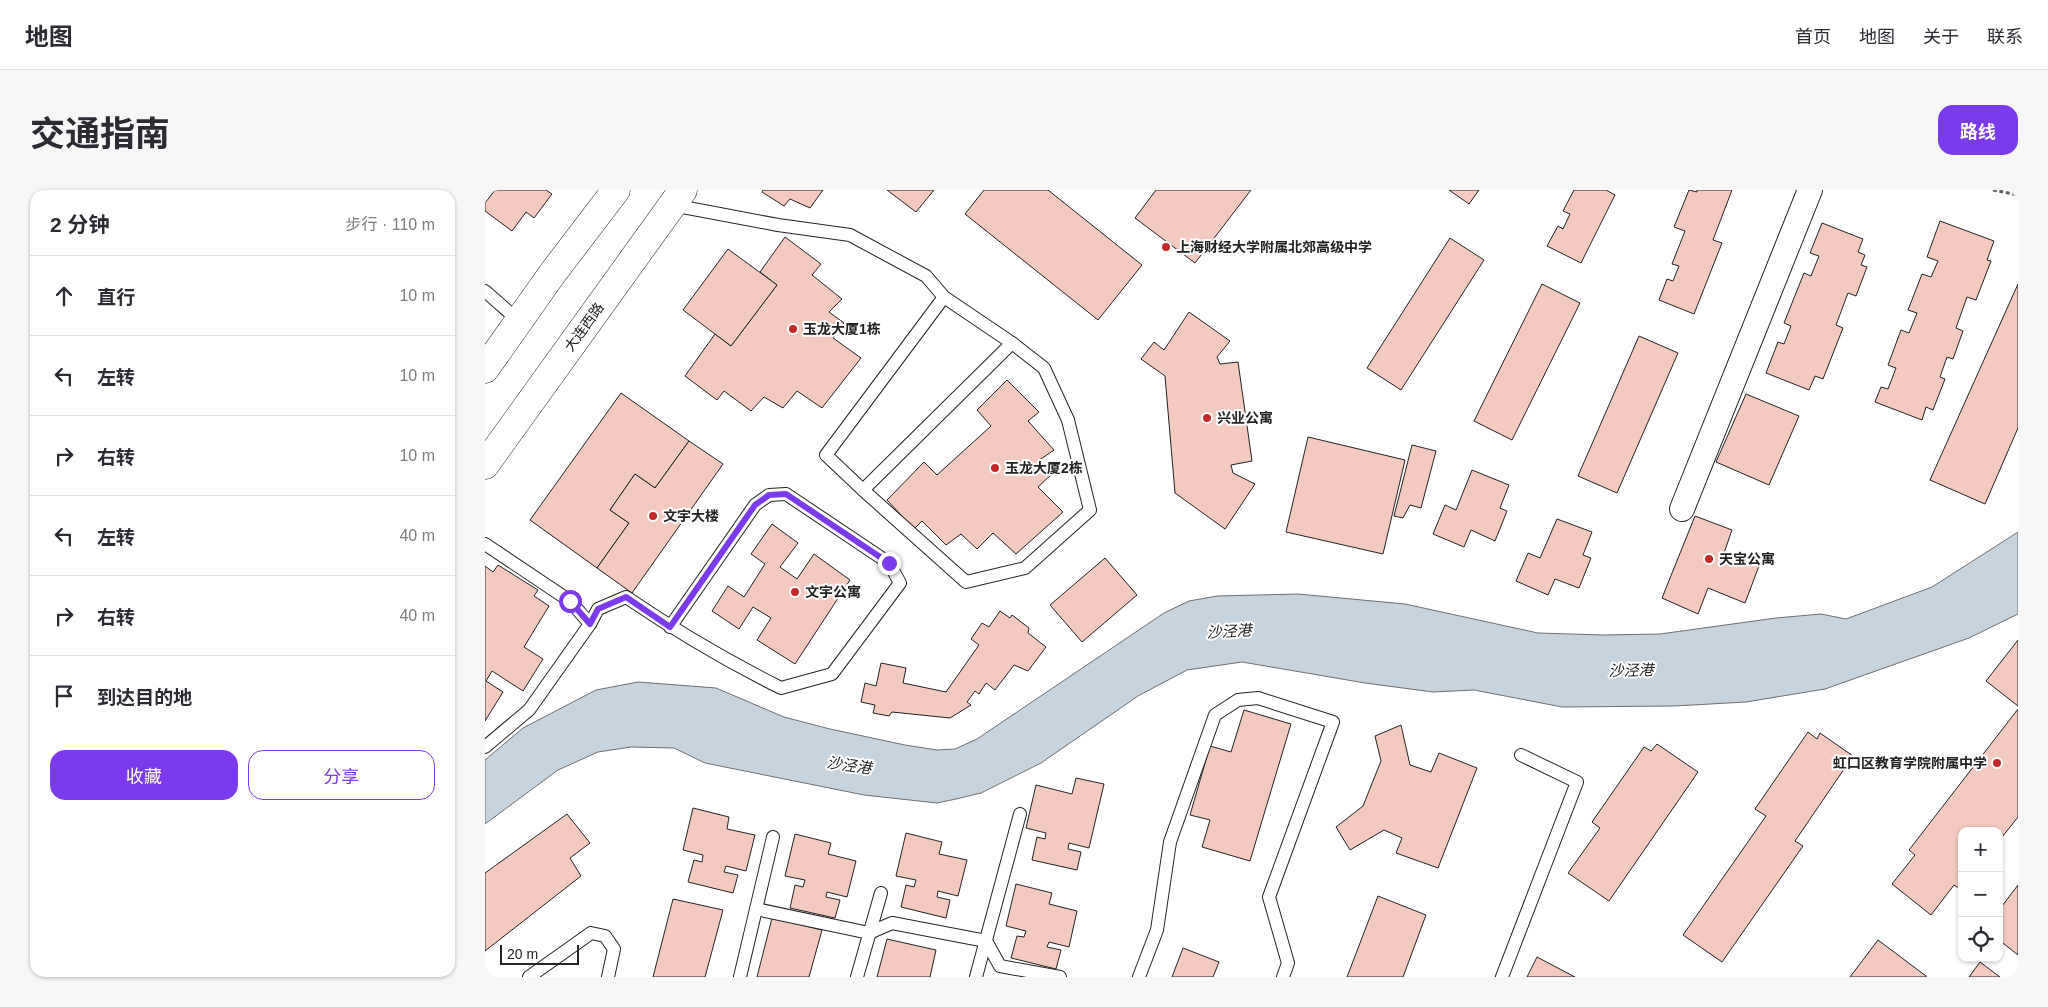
<!DOCTYPE html>
<html lang="zh">
<meta charset="utf-8">
<style>
:root{--surface:#fff;--page:#f7f7f7;--text:#2b2b33;--muted:#7c7c81;--line:#e1e1e2;--accent:#7c3aed}
body{margin:0;font-family:Helvetica,"Noto Sans SC",sans-serif;background:var(--page);color:var(--text)}
.controls{position:absolute;right:15px;bottom:15px;display:grid;overflow:hidden;border-radius:10px;box-shadow:0 1px 4px #0004}
.controls button{width:45px;height:45px;display:grid;place-items:center;padding:0;border:0;border-bottom:1px solid var(--line);background:var(--surface);color:var(--text);font:25px sans-serif}
.scale{position:absolute;left:15px;bottom:12px;width:79px;box-sizing:border-box;padding-left:5px;border:2px solid #222;border-top:0;font-size:14px;line-height:18px;white-space:nowrap;color:#222;-webkit-text-stroke:4px #fff;paint-order:stroke}
.stop{position:absolute;width:15px;height:15px;margin:-11px;border:4px solid #7c3aed;border-radius:50%;background:#fff}
.stop.end{background:#7c3aed;border-color:#fff;box-shadow:0 1px 5px #0008}
.list{margin:0;padding:0;list-style:none}
h2{display:flex;justify-content:space-between;align-items:center;height:65px;margin:0;padding:0 20px;font-size:21px}
h2 small{font-size:16px;font-weight:400;color:var(--muted)}
.list li{display:grid;grid-template-columns:32px 1fr auto;gap:15px;align-items:center;box-sizing:border-box;height:80px;padding:0 20px;border-top:1px solid var(--line)}
.list b{display:block;font-size:19px;white-space:nowrap}
.list em{font-size:16px;font-style:normal;color:var(--muted)}
.actions{display:flex;gap:10px;padding:15px 20px}
.actions a{flex:1;padding:11px 0;border:1px solid var(--accent);border-radius:15px;text-align:center;font-size:18px;color:var(--accent)}
.actions .main{background:var(--accent);color:#fff}
.icon{flex:none;width:28px;height:28px;fill:none;stroke:currentColor;stroke-width:2;stroke-linecap:round;stroke-linejoin:round}
.map{position:relative;flex:none;width:1533px;height:787px;overflow:hidden;border-radius:15px}
header{display:flex;align-items:center;gap:30px;box-sizing:border-box;height:70px;padding:0 25px;background:var(--surface);border-bottom:1px solid var(--line)}
header strong{font-size:24px}
nav{display:flex;gap:28px;margin-inline-start:auto;font-size:18px}
.intro{display:flex;align-items:center;justify-content:space-between;box-sizing:border-box;height:120px;padding:0 30px}
h1{margin:0;font-size:35px}
.button{padding:12px 22px;border-radius:15px;background:var(--accent);color:#fff;font-size:18px;font-weight:700}
main{display:flex;gap:30px;padding:0 30px}
aside{flex:1;background:var(--surface);border-radius:15px;box-shadow:0 1px 4px #0004}
.map>svg:first-child{display:block}
.water{fill:#c7d3dd;stroke:#6f6f6f}
.building{fill:#f3c9c0;stroke:#222}
.lines{fill:none;stroke-linecap:round;stroke-linejoin:round}
.service-casing{stroke:#222;stroke-width:14}
.minor-casing{stroke:#222;stroke-width:26}
.primary-casing{stroke:#222;stroke-width:29}
.path{stroke:#646464;stroke-width:3;stroke-dasharray:4 2.5;stroke-linecap:butt}
.service{stroke:#fff;stroke-width:12}
.minor{stroke:#fff;stroke-width:24}
.primary{stroke:#fff;stroke-width:28}
.route{stroke:#7c3aed;stroke-width:6}
.poi-dot{fill:#c62828;stroke:#fff;stroke-width:2}
.labels{text-anchor:middle;dominant-baseline:central;stroke-width:4;stroke-linejoin:round;paint-order:stroke}
.poi-label{font-size:14px;font-weight:bold;fill:#222;stroke:#fff;text-anchor:start}
.street-label{font-size:14px;fill:#222;stroke:#fff}
.water-label{font-size:15px;font-style:italic;fill:#222;stroke:#fff}
</style>
<header>
<strong>地图</strong>
<nav><a>首页</a><a>地图</a><a>关于</a><a>联系</a></nav>
</header>
<div class="intro"><h1>交通指南</h1><a class="button">路线</a></div>
<main>
<aside>
<h2>2 分钟<small>步行 · 110 m</small></h2>
<ul class="list">
<li><svg class="icon" aria-label="ahead" viewBox="0 0 24 24"><path d="M12 20V5M6 11l6-6 6 6"/></svg><div><b>直行</b></div><em>10 m</em></li>
<li><svg class="icon" aria-label="left" viewBox="0 0 24 24"><path d="M17 20v-9H6M10 6l-5 5 5 5"/></svg><div><b>左转</b></div><em>10 m</em></li>
<li><svg class="icon" aria-label="right" viewBox="0 0 24 24"><path d="M7 20v-9h11M14 6l5 5-5 5"/></svg><div><b>右转</b></div><em>10 m</em></li>
<li><svg class="icon" aria-label="left" viewBox="0 0 24 24"><path d="M17 20v-9H6M10 6l-5 5 5 5"/></svg><div><b>左转</b></div><em>40 m</em></li>
<li><svg class="icon" aria-label="right" viewBox="0 0 24 24"><path d="M7 20v-9h11M14 6l5 5-5 5"/></svg><div><b>右转</b></div><em>40 m</em></li>
<li><svg class="icon" aria-label="arrive" viewBox="0 0 24 24"><path d="M6 21V4h12l-3 4 3 4H6"/></svg><div><b>到达目的地</b></div></li>
</ul>
<div class="actions"><a class="main">收藏</a><a>分享</a></div>
</aside>
<div class="map">
<svg width="1533" height="787" viewBox="0 0 1533 787">
<rect width="100%" height="100%" fill="#fff"/>
<!-- water -->
<path class="water" d="M1533,342V424L1484,448L1340,499L1261,512L1189,516L1077,517L989,500L948,502L880,493L757,472L702,480L653,506L556,573L496,603L471,609L452,613L379,605L220,573L189,558L146,557L113,562L73,580L0,634V570L38,538L111,500L153,492L231,498L299,527L345,539L420,555L452,560L470,559L492,549L679,423L704,411L732,406L813,404L920,414L1053,443L1118,445L1175,444L1291,428L1336,424L1361,429L1447,397Z"/>
<!-- building -->
<g class="building">
<path d="M10,0H61L67,4L49,28L41,22L27,41L0,21V13Z"/>
<path d="M278,0H338L325,18L305,9L299,16L277,2Z"/>
<path d="M402,0H449L431,22Z"/>
<path d="M499,0H563L657,75L613,130L480,24Z"/>
<path d="M671,0H766L710,73L650,28Z"/>
<path d="M964,0H994L984,14Z"/>
<path d="M1089,0H1121L1130,5L1096,73L1062,56L1073,36L1078,39L1085,24L1078,21Z"/>
<path d="M1204,0L1212,2V0H1247L1228,50L1237,53L1209,124L1174,110L1182,89L1188,91L1194,76L1187,74L1200,41L1189,37Z"/>
<path d="M1455,31L1509,51L1502,70L1506,71L1491,110L1482,107L1471,138L1478,141L1468,169L1462,167L1455,187L1460,189L1448,220L1441,217L1437,230L1390,212L1396,197L1403,199L1411,178L1403,175L1416,140L1424,143L1432,123L1423,120L1437,84L1446,87L1453,71L1442,67Z"/>
<path d="M1337,33L1378,49L1373,62L1380,65L1376,75L1382,77L1371,106L1363,103L1351,135L1358,138L1338,189L1330,186L1324,200L1281,183L1293,152L1299,154L1306,136L1299,133L1319,83L1326,86L1334,66L1325,63Z"/>
<path d="M300,47L336,74L327,85L357,109L344,122L359,133L348,148L376,168L337,218L312,201L298,218L279,207L266,221L239,201L232,210L200,186L230,144L246,156L292,95L275,82Z"/>
<path d="M965,48L999,70L916,200L882,178Z"/>
<path d="M243,59L292,95L246,156L198,120Z"/>
<path d="M1057,94L1095,113L1027,250L989,231Z"/>
<path d="M1533,94V238L1500,314L1445,290Z"/>
<path d="M704,122L745,151L732,167L735,174L753,172L767,271L746,275L748,283L770,294L740,339L690,303L680,186L656,169L669,152L679,160Z"/>
<path d="M1154,146L1193,163L1132,303L1093,286Z"/>
<path d="M522,190L554,222L543,231L569,260L553,271L567,284L553,297L578,322L531,364L508,343L492,359L476,344L461,355L437,331L429,339L402,310L439,272L452,285L506,236L492,220Z"/>
<path d="M136,203L204,251L170,298L150,284L125,320L144,333L112,378L45,330Z"/>
<path d="M1261,204L1314,226L1284,295L1231,272Z"/>
<path d="M823,247L920,270L898,364L801,342Z"/>
<path d="M204,251L238,274L147,403L112,378L144,333L125,320L150,284L170,298Z"/>
<path d="M927,255L951,261L936,318L925,315L918,328L909,326Z"/>
<path d="M987,280L1024,295L1015,318L1022,321L1010,351L986,340L979,357L948,344L960,315L971,320Z"/>
<path d="M1210,326L1247,340L1239,363L1274,376L1260,413L1223,398L1213,424L1177,408Z"/>
<path d="M1072,329L1107,342L1098,365L1106,368L1094,398L1070,389L1063,405L1031,391L1043,363L1055,368Z"/>
<path d="M287,334L313,353L295,377L312,389L329,364L365,390L310,474L272,450L286,428L268,417L254,439L227,421L243,396L259,407L280,374L266,364Z"/>
<path d="M620,368L652,405L597,452L565,415Z"/>
<path d="M13,375L53,400L49,406L64,416L39,457L58,469L38,501L7,481L1,491L18,502L0,531V376L8,382Z"/>
<path d="M515,421L525,428L527,425L544,438L543,443L561,457L543,481L529,475L510,500L501,493L494,504L490,501L482,512L486,515L465,528L407,522L404,526L388,523L390,515L376,512L380,493L391,496L396,473L421,478L418,493L461,502L494,455L486,449L497,433L504,437Z"/>
<path d="M1533,450V516L1501,491Z"/>
<path d="M1533,519V627L1514,651V641H1477V700L1469,695L1446,725L1407,694L1430,665L1424,660Z"/>
<path d="M759,520L806,534L765,671L717,657L725,630L705,625L725,556L746,562Z"/>
<path d="M916,535L925,575L946,582L954,563L992,578L953,678L911,663L917,648L899,640L865,660L851,637L878,616L896,571L890,546Z"/>
<path d="M1323,542L1332,549L1335,543L1368,566L1310,651L1318,656L1237,772L1198,745L1281,626L1270,619Z"/>
<path d="M1172,554L1213,582L1124,711L1083,683L1115,638L1107,632L1159,557L1166,561Z"/>
<path d="M591,588L619,594L604,658L584,653L583,659L596,662L592,680L547,670L552,647L560,649L561,643L541,638L551,595L587,604Z"/>
<path d="M208,618L244,627L242,639L270,645L261,681L241,676L239,682L253,685L248,703L203,692L209,670L217,672L218,665L198,660Z"/>
<path d="M82,624L105,653L85,668L96,686L0,761V683Z"/>
<path d="M421,643L457,652L454,664L482,670L473,706L453,701L452,707L465,710L461,728L416,717L421,695L429,697L431,690L411,686Z"/>
<path d="M310,644L346,653L343,664L371,671L362,707L342,702L341,707L355,710L350,728L305,718L310,695L318,697L320,690L300,686Z"/>
<path d="M531,694L567,703L564,714L592,721L584,757L564,752L562,757L576,760L571,779L526,768L532,746L539,747L541,741L521,736Z"/>
<path d="M1533,695V765L1514,750V720Z"/>
<path d="M893,706L941,725L918,787H862Z"/>
<path d="M188,709L238,720L220,787H168Z"/>
<path d="M287,728L337,740L324,787H272Z"/>
<path d="M402,749L451,760L445,787H392Z"/>
<path d="M1393,750L1441,786V787H1365Z"/>
<path d="M698,758L734,772L728,787H687Z"/>
<path d="M1052,767L1090,787H1042Z"/>
<path d="M1495,772L1515,787H1484Z"/>
</g>
<g class="lines">
<!-- service casing -->
<g class="service-casing">
<g id="service">
<path d="M187,15L293,35L365,45L441,86L459,107L341,265L378,300L527,153L459,107"/>
<path d="M0,101L34,131"/>
<path d="M378,300L481,392L540,378L605,320L583,230L559,178L527,153"/>
<path d="M0,354L85,411L105,434L44,520L0,557"/>
<path d="M105,434L113,419L141,407C191,441 242,471 296,498L347,484L415,393L404,373L301,304L284,305L270,315L185,437"/>
<path d="M271,719L384,743L407,733L501,751L515,776L575,787"/>
<path d="M44,787L106,743L120,746L129,759L123,787"/>
<path d="M255,787L288,647"/>
<path d="M372,787L396,703"/>
<path d="M491,787L535,624"/>
<path d="M654,787L672,740L685,652L730,525L753,510L773,508L848,532L784,707L803,773L798,787"/>
<path d="M1017,787L1092,592L1036,565"/>
</g>
</g>
<!-- minor casing -->
<g class="minor-casing">
<path id="minor" d="M1197,319L1325,0"/>
</g>
<!-- primary casing -->
<g class="primary-casing">
<g id="primary">
<path d="M0,179L67,84L131,0"/>
<path d="M0,275L198,0"/>
</g>
</g>
<!-- path -->
<path class="path" d="M1508,0L1533,5"/>
<!-- service -->
<use href="#service" class="service"/>
<!-- minor -->
<use href="#minor" class="minor"/>
<!-- primary -->
<use href="#primary" class="primary"/>
</g>
<g class="lines">
<!-- route -->
<path class="route" d="M85,411L105,434L113,419L141,407L185,437L270,315L284,305L301,304L404,373"/>
</g>
<!-- markers -->
<g class="poi-dot">
<circle cx="681" cy="57" r="5"/>
<circle cx="308" cy="139" r="5"/>
<circle cx="722" cy="228" r="5"/>
<circle cx="510" cy="278" r="5"/>
<circle cx="168" cy="326" r="5"/>
<circle cx="1224" cy="369" r="5"/>
<circle cx="310" cy="402" r="5"/>
<circle cx="1512" cy="573" r="5"/>
</g>
<g class="labels">
<!-- poi labels -->
<g class="poi-label">
<text x="691" y="57">上海财经大学附属北郊高级中学</text>
<text x="318" y="139">玉龙大厦1栋</text>
<text x="732" y="228">兴业公寓</text>
<text x="520" y="278">玉龙大厦2栋</text>
<text x="178" y="326">文宇大楼</text>
<text x="1234" y="369">天宝公寓</text>
<text x="320" y="402">文宇公寓</text>
<text x="1502" y="573" text-anchor="end">虹口区教育学院附属中学</text>
</g>
<!-- street labels -->
<g class="street-label">
<text transform="translate(99 137) rotate(-54)">大连西路</text>
</g>
<!-- water labels -->
<g class="water-label">
<text transform="translate(744 441) rotate(-3)">沙泾港</text>
<text transform="translate(1146 480) rotate(-1)">沙泾港</text>
<text transform="translate(364 575) rotate(8)">沙泾港</text>
</g>
</g>
</svg>
<div class="controls">
<button>+</button>
<button>−</button>
<button><svg class="icon" aria-label="locate" viewBox="0 0 24 24"><circle cx="12" cy="12" r="6"/><path d="M12 2v4M12 18v4M2 12h4M18 12h4"/></svg></button>
</div>
<div class="scale">20 m</div>
<div class="stop" style="left:85px;top:411px"></div>
<div class="stop end" style="left:404px;top:373px"></div>
</div>
</main>
